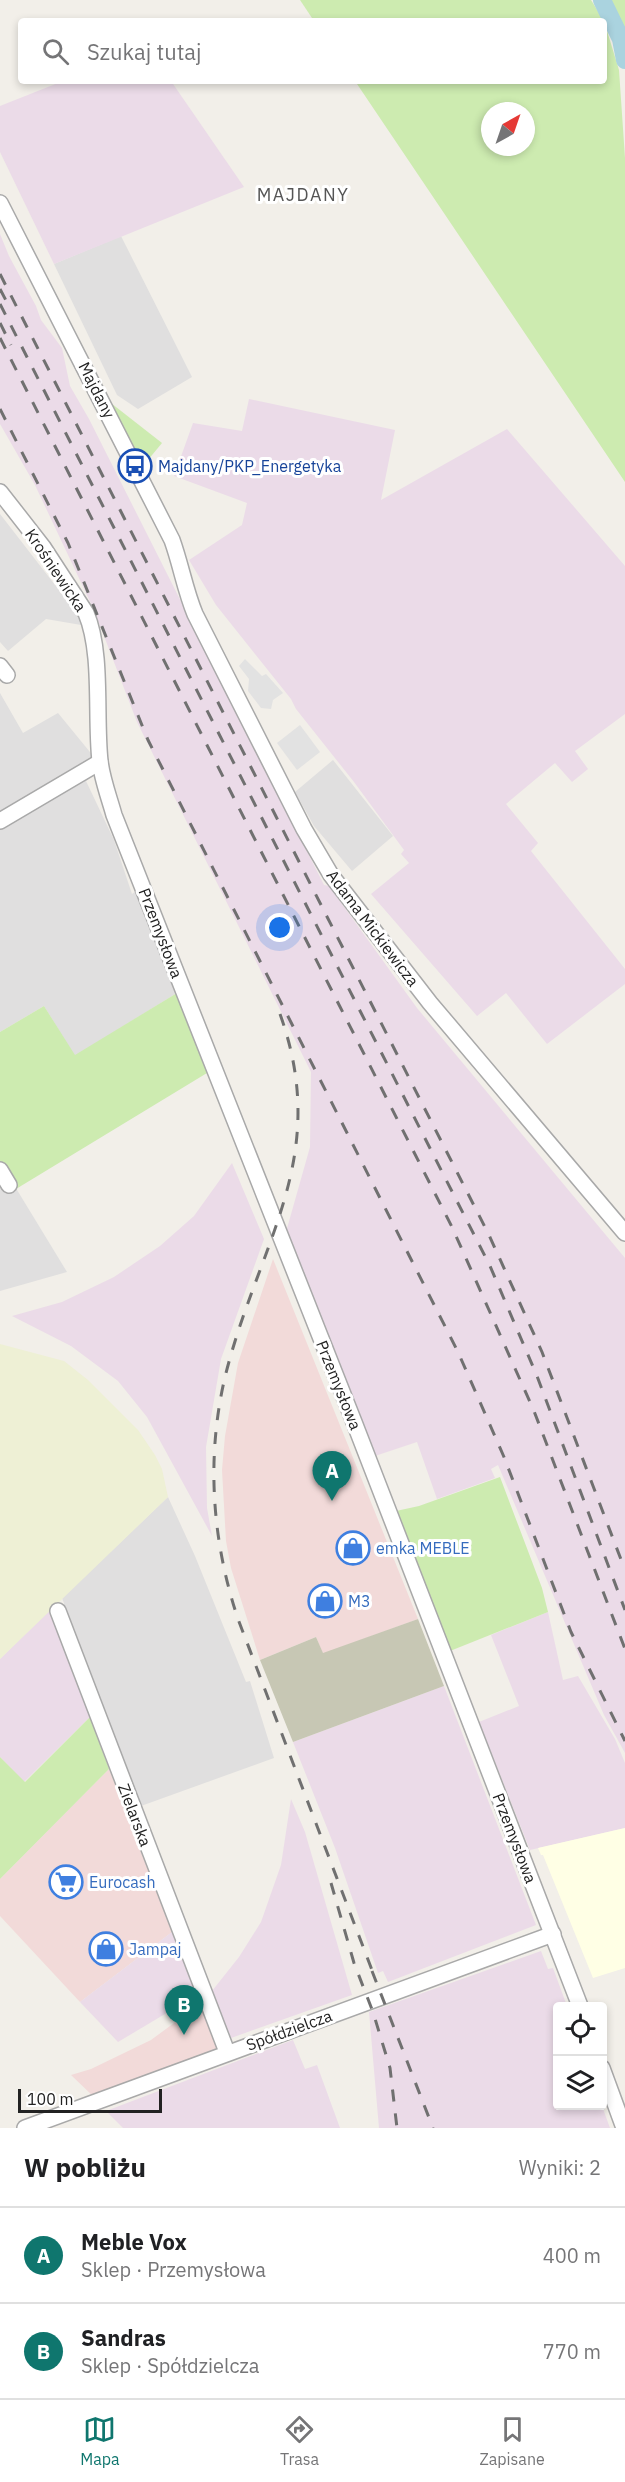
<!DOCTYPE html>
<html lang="pl">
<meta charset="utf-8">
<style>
:root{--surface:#fff;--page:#f6f6f6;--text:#202124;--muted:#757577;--line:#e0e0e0;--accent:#0f766e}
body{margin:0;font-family:"IBM Plex Sans",sans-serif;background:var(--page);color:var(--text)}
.controls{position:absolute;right:18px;bottom:18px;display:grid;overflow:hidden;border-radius:6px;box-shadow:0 3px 9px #0003}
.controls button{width:54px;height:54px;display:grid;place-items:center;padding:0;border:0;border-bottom:2px solid var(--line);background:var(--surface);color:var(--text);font:30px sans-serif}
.compass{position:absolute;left:481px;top:102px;width:54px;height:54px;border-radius:50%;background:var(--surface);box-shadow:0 3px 9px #0003;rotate:40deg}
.scale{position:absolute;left:18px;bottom:15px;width:144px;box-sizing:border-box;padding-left:6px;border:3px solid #222;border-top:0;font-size:16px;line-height:21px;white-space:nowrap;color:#222;-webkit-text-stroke:4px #fff;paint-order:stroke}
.you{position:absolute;left:280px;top:928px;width:21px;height:21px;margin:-15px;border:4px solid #fff;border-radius:50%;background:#1a73e8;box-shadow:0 0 0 9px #1a73e833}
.badge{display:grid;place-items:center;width:39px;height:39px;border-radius:50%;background:var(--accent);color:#fff;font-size:20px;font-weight:700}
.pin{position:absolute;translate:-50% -50px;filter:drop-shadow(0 2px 3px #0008)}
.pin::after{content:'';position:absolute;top:32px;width:21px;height:18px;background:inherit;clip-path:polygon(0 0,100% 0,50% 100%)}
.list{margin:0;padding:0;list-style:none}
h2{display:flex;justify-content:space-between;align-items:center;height:78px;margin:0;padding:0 24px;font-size:26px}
h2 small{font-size:20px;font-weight:400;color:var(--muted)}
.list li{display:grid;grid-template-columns:39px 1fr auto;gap:18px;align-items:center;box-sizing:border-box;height:96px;padding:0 24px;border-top:2px solid var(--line)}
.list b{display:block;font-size:22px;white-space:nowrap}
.list p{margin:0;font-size:20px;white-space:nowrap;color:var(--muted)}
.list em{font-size:20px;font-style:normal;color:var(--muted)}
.icon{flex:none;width:33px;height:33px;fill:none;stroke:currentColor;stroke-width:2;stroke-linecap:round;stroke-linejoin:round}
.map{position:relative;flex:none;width:625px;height:2128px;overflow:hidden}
.search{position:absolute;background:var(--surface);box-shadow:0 3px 9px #0003;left:18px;right:18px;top:18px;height:66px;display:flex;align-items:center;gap:15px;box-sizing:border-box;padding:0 21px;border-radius:6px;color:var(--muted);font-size:22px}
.sheet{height:270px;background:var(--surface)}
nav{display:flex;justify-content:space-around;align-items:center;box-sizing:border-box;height:84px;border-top:2px solid var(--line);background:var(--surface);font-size:16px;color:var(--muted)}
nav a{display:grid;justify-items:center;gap:3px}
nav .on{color:var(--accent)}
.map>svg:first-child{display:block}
.residential{fill:#e0dfdf}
.commercial{fill:#f2dad9}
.industrial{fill:#ebdbe8}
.education{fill:#ffffe5}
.construction{fill:#c7c7b4}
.farmland{fill:#eef0d5}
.grass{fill:#cdebb0;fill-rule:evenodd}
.parking{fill:#e2e2e2}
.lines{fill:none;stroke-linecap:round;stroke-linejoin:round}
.river{stroke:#aad3df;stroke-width:18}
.minor-casing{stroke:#a9a9a9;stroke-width:18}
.minor{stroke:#fff;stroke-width:15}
.rail{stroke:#707070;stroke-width:3;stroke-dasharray:12 12;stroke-linecap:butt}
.labels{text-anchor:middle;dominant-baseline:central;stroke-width:6;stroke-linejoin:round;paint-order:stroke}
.street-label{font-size:16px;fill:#222;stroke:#fff}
.transit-label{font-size:16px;fill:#164399;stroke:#fff;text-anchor:start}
.shop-label{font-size:16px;fill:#366cbe;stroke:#fff;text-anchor:start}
.neighbourhood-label{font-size:18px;letter-spacing:1.5px;fill:#555;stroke:#fff}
</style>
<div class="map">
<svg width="625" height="2128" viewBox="0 0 625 2128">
<rect width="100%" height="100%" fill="#f2efe9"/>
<!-- residential -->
<g class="residential">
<path d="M121,236L192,377L138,409L117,395L54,264Z"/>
<path d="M0,514L55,585L87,626L46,619L8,651L0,642Z"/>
<path d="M0,693L23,733L58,713L94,757L92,777L86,781L114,840L132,894L136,891L177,993L75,1056L44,1006L0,1032Z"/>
<path d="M333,760L393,836L352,871L314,826L295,792Z"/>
<path d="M0,1179L14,1185L67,1272L0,1291Z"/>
<path d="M168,1497L195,1556L246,1682L250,1681L274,1758L141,1806L62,1598Z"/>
</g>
<!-- commercial -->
<g class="commercial">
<path d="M273,1259L418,1619L323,1654L316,1637L260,1660L231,1568L226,1541L222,1470L225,1436L238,1363Z"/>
<path d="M109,1769L172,1932L80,2002L0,1916V1879Z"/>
<path d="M200,2004L218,2049L94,2097L71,2075L91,2069L151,2040Z"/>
</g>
<!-- industrial -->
<g class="industrial">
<path d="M63,81H171L244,187L54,264L0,152V106Z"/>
<path d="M0,234L9,256L36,306L41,320L62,348L70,386L89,419L324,885L329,886L417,1008L625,1258V1753L604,1715L498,1465L491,1469L495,1478L437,1499L417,1442L375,1456L286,1232L310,1147L311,1072L137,722L94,610L35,485L0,424Z"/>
<path d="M249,399L395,430L381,500L507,429L625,566V714L575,751L588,769L572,782L555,763L506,804L538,843L531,851L625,969V984L547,1044L506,993L477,1016L371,894L409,863L401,854L404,850L354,782L296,709L291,699L216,605L189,560L242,525L247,503L174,476L193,423L242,431Z"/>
<path d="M232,1163L264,1239L221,1359L206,1447L207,1508L212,1536L147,1417L118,1381L71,1346L12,1316L62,1302L114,1277L160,1246L194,1216Z"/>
<path d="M50,1610L90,1717L24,1782L0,1757V1659Z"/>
<path d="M548,1612L563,1680L578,1676L615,1739L625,1763V1828L530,1850L479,1722L519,1706L491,1635Z"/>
<path d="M444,1686L536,1925L388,1982L383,1971L378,1973L335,1848L293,1742Z"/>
<path d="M291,1799L305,1832L352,1995L231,2038L212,1991L239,1957L261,1922L281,1865Z"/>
<path d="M172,1932L195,1988L165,2014L118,2042L80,2002Z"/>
<path d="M541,1951L548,1969L553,1968L567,2006H558V2106H602L610,2128H379L369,2012Z"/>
<path d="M293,2040L305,2069L317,2065L340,2128H123L106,2111Z"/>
</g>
<!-- education -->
<path class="education" d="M625,1828V1968L593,1978L543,1855H541L538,1848Z"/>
<!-- construction -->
<path class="construction" d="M418,1619L444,1686L293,1742L260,1660L316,1637L323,1653Z"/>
<!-- farmland -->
<path class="farmland" d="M0,1344L64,1361L88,1380L138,1430L155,1455L162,1469L168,1497L0,1659Z"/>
<!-- grass -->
<g class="grass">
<path d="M300,0H591L604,21H314Z"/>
<path d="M608,0H625V40Z"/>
<path d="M604,21L619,70L625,158V482L355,81H604ZM490,111H526V147H490Z"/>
<path d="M107,400L162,443L143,466H140Z"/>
<path d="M177,993L207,1073L16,1189L0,1163V1032L44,1006L75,1055Z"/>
<path d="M500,1477L542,1588L548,1612L450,1651L396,1511L419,1506Z"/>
<path d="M90,1717L109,1769L0,1879V1757L25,1782Z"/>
</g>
<!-- parking -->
<g class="parking">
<path d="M245,659L262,676L266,674L283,693L273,700L271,709L261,708L248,691L249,679L239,666Z"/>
<path d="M300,725L320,752L297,770L277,743Z"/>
</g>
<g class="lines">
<!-- river -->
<path class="river" d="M602,0L621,39L625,60"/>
<!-- minor casing -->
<g class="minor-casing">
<g id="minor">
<path d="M0,203L172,540C181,565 185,590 195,614L304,829L331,875L430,1003L625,1233"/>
<path d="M0,492L43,547L86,613C103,653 95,716 100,761C102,779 109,797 114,815L354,1422L580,2006"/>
<path d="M0,666L7,675"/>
<path d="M0,821L100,762"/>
<path d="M0,1170L9,1185"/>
<path d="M58,1611L227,2052"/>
<path d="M602,2068L624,2128"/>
<path d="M25,2128L553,1934"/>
</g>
</g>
<!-- minor -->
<use href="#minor" class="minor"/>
<!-- rail -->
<g class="rail">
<path d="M0,274L489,1235L542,1352L625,1570"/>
<path d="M0,289L11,310"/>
<path d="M0,304L490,1266L537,1376L625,1610"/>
<path d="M0,323L11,345"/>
<path d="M0,338L452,1227L534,1411L625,1649"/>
<path d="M0,409L68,543L148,740L458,1352L504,1457L571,1632L625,1741"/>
<path d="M280,1014C332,1159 258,1243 225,1377C206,1458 212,1541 238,1619L375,1978"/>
<path d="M331,1883L354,1963L373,2012L390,2068L397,2128"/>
<path d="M372,1971L433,2128"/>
</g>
</g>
<!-- icons -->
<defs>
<g id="bus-ring" transform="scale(1.725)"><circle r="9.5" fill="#fff" stroke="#1a4fb4" stroke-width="1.5"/><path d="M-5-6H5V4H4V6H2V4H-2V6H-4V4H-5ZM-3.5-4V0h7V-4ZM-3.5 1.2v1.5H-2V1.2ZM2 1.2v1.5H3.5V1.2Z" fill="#1a4fb4"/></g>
<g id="shop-ring" transform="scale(1.725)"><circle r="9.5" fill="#fff" stroke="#3f7fe0" stroke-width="1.5"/><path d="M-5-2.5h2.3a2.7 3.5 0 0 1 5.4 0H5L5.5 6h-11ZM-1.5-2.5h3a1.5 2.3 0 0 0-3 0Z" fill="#3f7fe0"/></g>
<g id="supermarket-ring" transform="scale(1.725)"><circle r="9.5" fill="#fff" stroke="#3f7fe0" stroke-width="1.5"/><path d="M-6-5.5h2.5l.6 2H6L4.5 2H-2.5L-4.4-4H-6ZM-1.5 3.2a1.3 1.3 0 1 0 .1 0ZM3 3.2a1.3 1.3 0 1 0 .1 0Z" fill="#3f7fe0"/></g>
</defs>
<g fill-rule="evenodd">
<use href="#bus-ring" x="135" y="466"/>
<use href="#shop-ring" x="353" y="1548"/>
<use href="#shop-ring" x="325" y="1601"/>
<use href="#supermarket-ring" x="66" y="1882"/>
<use href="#shop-ring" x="106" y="1949"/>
</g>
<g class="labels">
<!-- street labels -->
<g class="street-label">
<text transform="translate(97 390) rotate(63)">Majdany</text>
<text transform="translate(56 570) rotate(56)">Krośniewicka</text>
<text transform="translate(373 928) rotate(53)">Adama Mickiewicza</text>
<text transform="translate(161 933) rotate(69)">Przemysłowa</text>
<text transform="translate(339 1385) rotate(68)">Przemysłowa</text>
<text transform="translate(135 1815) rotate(69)">Zielarska</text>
<text transform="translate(515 1838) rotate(69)">Przemysłowa</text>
<text transform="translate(289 2030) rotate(-20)">Spółdzielcza</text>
</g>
<!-- transit labels -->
<g class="transit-label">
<text x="158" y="466">Majdany/PKP_Energetyka</text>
</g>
<!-- shop labels -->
<g class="shop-label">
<text x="376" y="1548">emka MEBLE</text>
<text x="348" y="1601">M3</text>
<text x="89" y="1882">Eurocash</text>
<text x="129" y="1949">Jampaj</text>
</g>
<!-- neighbourhood labels -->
<g class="neighbourhood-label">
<text x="303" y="194">MAJDANY</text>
</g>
</g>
</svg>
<div class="controls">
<button><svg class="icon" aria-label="locate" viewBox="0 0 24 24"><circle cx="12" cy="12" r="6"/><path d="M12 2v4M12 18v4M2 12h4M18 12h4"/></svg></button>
<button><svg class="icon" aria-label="layers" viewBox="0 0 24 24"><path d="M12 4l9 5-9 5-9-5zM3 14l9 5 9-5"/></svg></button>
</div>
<svg class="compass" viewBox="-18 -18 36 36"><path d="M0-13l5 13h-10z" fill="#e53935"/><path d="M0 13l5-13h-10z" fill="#757577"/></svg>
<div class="scale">100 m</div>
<div class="you"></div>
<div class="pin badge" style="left:332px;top:1501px">A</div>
<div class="pin badge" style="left:184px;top:2035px">B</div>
<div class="search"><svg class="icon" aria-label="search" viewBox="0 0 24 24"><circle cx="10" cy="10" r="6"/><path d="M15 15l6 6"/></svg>Szukaj tutaj</div>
</div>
<section class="sheet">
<h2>W pobliżu<small>Wyniki: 2</small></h2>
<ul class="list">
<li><span class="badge">A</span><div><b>Meble Vox</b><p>Sklep · Przemysłowa</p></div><em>400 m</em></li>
<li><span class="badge">B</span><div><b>Sandras</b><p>Sklep · Spółdzielcza</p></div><em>770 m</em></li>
</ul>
</section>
<nav>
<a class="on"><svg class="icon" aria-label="map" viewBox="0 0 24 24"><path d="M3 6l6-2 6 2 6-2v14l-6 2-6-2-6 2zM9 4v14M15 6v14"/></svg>Mapa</a>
<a><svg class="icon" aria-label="directions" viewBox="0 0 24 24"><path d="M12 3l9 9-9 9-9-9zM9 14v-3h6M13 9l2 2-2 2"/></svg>Trasa</a>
<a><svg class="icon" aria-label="saved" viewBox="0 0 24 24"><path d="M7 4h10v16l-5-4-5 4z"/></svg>Zapisane</a>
</nav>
